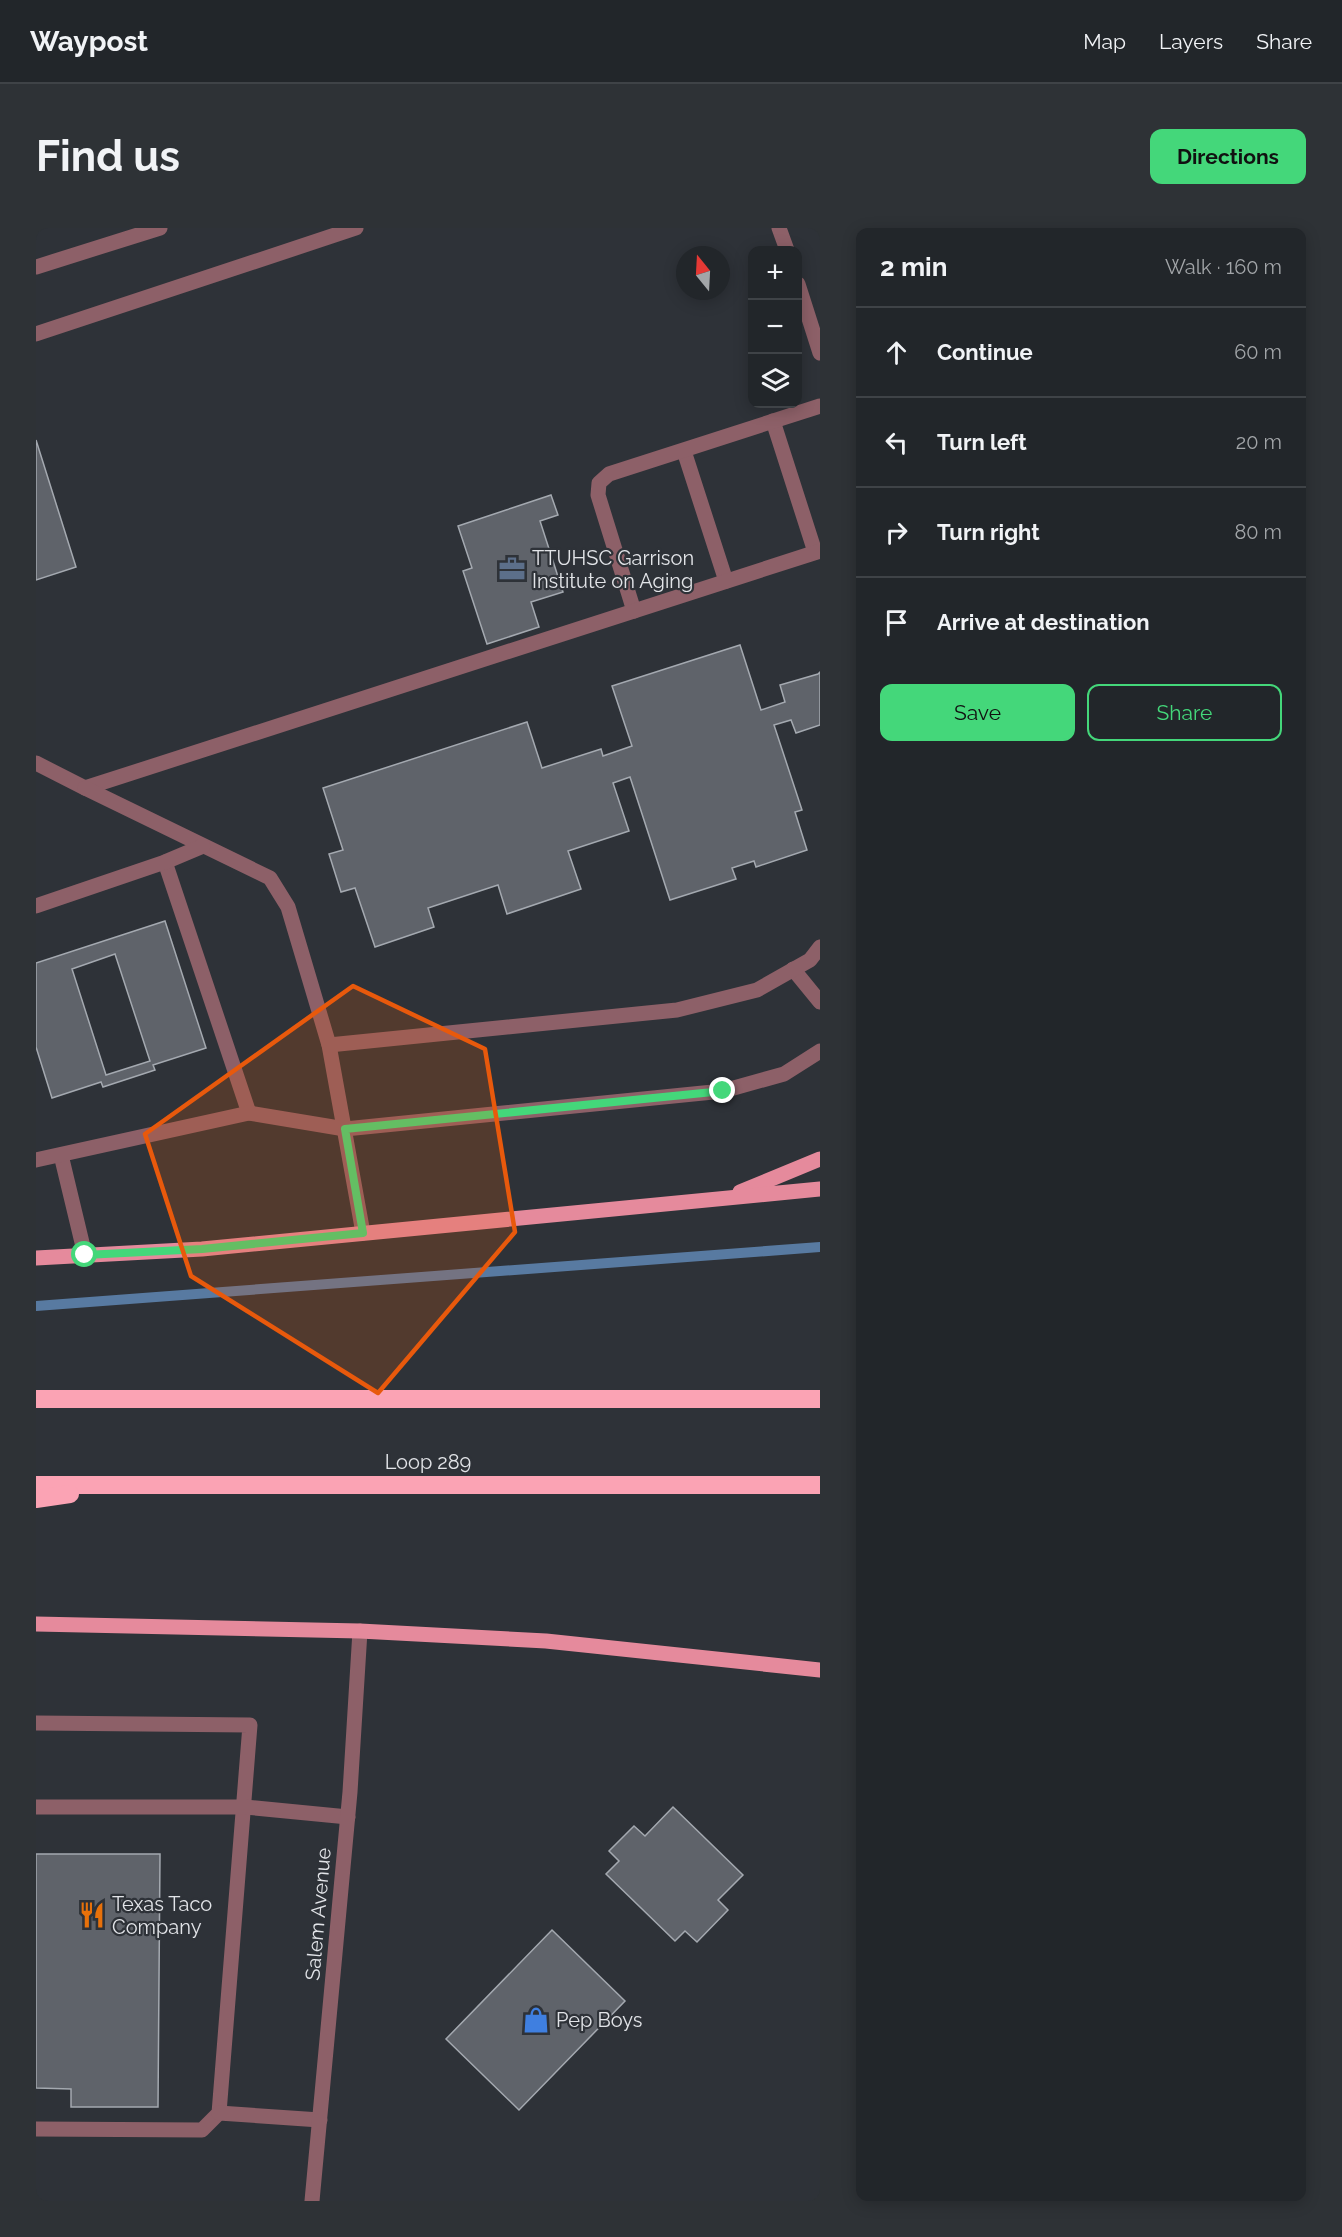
<!DOCTYPE html>
<meta charset="utf-8">
<style>
:root{--surface:#22262a;--page:#2e3236;--text:#f1f3f6;--muted:#a2a5a8;--line:#3f4347;--accent:#44d77a}
body{margin:0;font-family:Raleway,sans-serif;background:var(--page);color:var(--text)}
.controls{position:absolute;right:18px;top:18px;display:grid;overflow:hidden;border-radius:12px;box-shadow:0 3px 15px #0003}
.controls button{width:54px;height:54px;display:grid;place-items:center;padding:0;border:0;border-bottom:2px solid var(--line);background:var(--surface);color:var(--text);font:30px sans-serif}
.compass{position:absolute;left:640px;top:18px;width:54px;height:54px;border-radius:50%;background:var(--surface);box-shadow:0 3px 15px #0003;rotate:342deg}
.stop{position:absolute;width:18px;height:18px;margin:-14px;border:4px solid #44d77a;border-radius:50%;background:#fff}
.stop.end{background:#44d77a;border-color:#fff;box-shadow:0 2px 6px #0008}
.list{margin:0;padding:0;list-style:none}
h2{display:flex;justify-content:space-between;align-items:center;height:78px;margin:0;padding:0 24px;font-size:26px}
h2 small{font-size:20px;font-weight:400;color:var(--muted)}
.list li{display:grid;grid-template-columns:39px 1fr auto;gap:18px;align-items:center;box-sizing:border-box;height:90px;padding:0 24px;border-top:2px solid var(--line)}
.list b{display:block;font-size:22px;white-space:nowrap}
.list em{font-size:20px;font-style:normal;color:var(--muted)}
.actions{display:flex;gap:12px;padding:18px 24px}
.actions a{flex:1;padding:14px 0;border:2px solid var(--accent);border-radius:12px;text-align:center;font-size:21px;color:var(--accent)}
.actions .main{background:var(--accent);color:#111}
.icon{flex:none;width:33px;height:33px;fill:none;stroke:currentColor;stroke-width:2;stroke-linecap:round;stroke-linejoin:round}
.map{position:relative;flex:none;width:784px;height:1973px;overflow:hidden;border-radius:12px}
header{display:flex;align-items:center;gap:36px;box-sizing:border-box;height:84px;padding:0 30px;background:var(--surface);border-bottom:2px solid var(--line)}
header strong{font-size:28px}
nav{display:flex;gap:33px;margin-inline-start:auto;font-size:21px}
.intro{display:flex;align-items:center;justify-content:space-between;box-sizing:border-box;height:144px;padding:0 36px}
h1{margin:0;font-size:42px}
.button{padding:15px 27px;border-radius:12px;background:var(--accent);color:#111;font-size:21px;font-weight:700}
main{display:flex;gap:36px;padding:0 36px}
aside{flex:1;background:var(--surface);border-radius:12px;box-shadow:0 3px 15px #0003}
.map>svg:first-child{display:block}
.lines{fill:none;stroke-linecap:round;stroke-linejoin:round}
.stream{stroke:#587aa1;stroke-width:10}
.building{fill:#5f636a;stroke:#a4a9b0;stroke-width:1.5;fill-rule:evenodd}
.minor{stroke:#8d6068;stroke-width:15}
.major{stroke:#e58a9c;stroke-width:15}
.highway{stroke:#fba3b4;stroke-width:18}
.route{stroke:#44d77a;stroke-width:8}
.marked{fill:#e8590c;fill-opacity:0.2;stroke:#e8590c;stroke-width:4.5;stroke-linejoin:round}
.labels{text-anchor:middle;dominant-baseline:central;stroke-width:4.5;stroke-linejoin:round;paint-order:stroke}
.poi-label{font-size:20px;fill:#e2e4e8;stroke:#2e3238;text-anchor:start}
.street-label{font-size:20px;fill:#e2e4e8;stroke:#2e3238}
</style>
<header>
<strong>Waypost</strong>
<nav><a>Map</a><a>Layers</a><a>Share</a></nav>
</header>
<div class="intro"><h1>Find us</h1><a class="button">Directions</a></div>
<main>
<div class="map">
<svg width="784" height="1973" viewBox="0 0 784 1973">
<rect width="100%" height="100%" fill="#2e3238"/>
<g class="lines">
<!-- stream -->
<path class="stream" d="M0,1078L784,1019"/>
</g>
<!-- building -->
<g class="building">
<path d="M0,212L40,339L0,352Z"/>
<path d="M515,267L522,287L504,293L527,364L495,374L503,399L451,416L427,343L436,340L422,298Z"/>
<path d="M704,417L725,482L749,474L744,457L782,446L784,444V497L760,505L755,492L738,497L766,582L759,584L771,622L720,639L718,633L696,640L700,651L634,672L594,549L577,555L593,603L532,623L545,661L471,686L462,657L392,680L398,699L339,719L319,660L305,664L293,626L307,622L287,560L491,494L506,540L565,521L567,528L596,518L576,458Z"/>
<path d="M129,693L170,820L117,837L119,842L67,859L65,854L16,870L0,819V735ZM79,726L114,833L70,847L36,741Z"/>
<path d="M637,1579L707,1647L682,1672L692,1682L661,1714L649,1703L639,1713L570,1646L583,1633L573,1623L598,1598L609,1608Z"/>
<path d="M0,1626H124L122,1879H35V1861L0,1860Z"/>
<path d="M516,1702L589,1773L483,1882L410,1811Z"/>
</g>
<g class="lines">
<!-- minor -->
<g class="minor">
<path d="M743,0L751,22"/>
<path d="M0,39L124,0"/>
<path d="M762,56L784,125"/>
<path d="M0,106L320,0"/>
<path d="M737,193L779,324"/>
<path d="M648,223L690,353"/>
<path d="M598,383L562,267L563,255L573,246L784,178"/>
<path d="M0,535L49,560L784,323"/>
<path d="M49,560L234,650L252,679L293,817L327,1005"/>
<path d="M129,634L213,885"/>
<path d="M0,678L129,634L167,618"/>
<path d="M757,741L784,774"/>
<path d="M293,817L641,782L721,762L774,732L784,719"/>
<path d="M25,927L49,1027"/>
<path d="M0,932L213,885L309,901L687,863L748,846L784,823"/>
<path d="M0,1495L214,1497L183,1885L166,1902L0,1901"/>
<path d="M0,1579H209L312,1589"/>
<path d="M183,1885L284,1892"/>
<path d="M276,1973L314,1564L324,1403"/>
</g>
<!-- major -->
<g class="major">
<path d="M704,964L784,931"/>
<path d="M0,1030L166,1021L784,961"/>
<path d="M0,1396L324,1403L510,1413L784,1442"/>
</g>
<!-- highway -->
<g class="highway">
<path d="M0,1171H784"/>
<path d="M0,1257H784"/>
<path d="M0,1271L34,1266"/>
</g>
</g>
<g class="lines">
<!-- route -->
<path class="route" d="M49,1027L166,1021L327,1005L309,901L687,863"/>
</g>
<!-- marked area -->
<path class="marked" d="M317,758L449,821L479,1004L342,1165L155,1048L109,906Z"/>
<!-- icons -->
<defs>
<g id="office-bare" transform="scale(2.07)"><path d="M-6-3h4V-5.5h4V-3h4V5H-6ZM-1-4.5V-3h2v-1.5ZM-6 0V1H6V0Z" fill="#5c6f8a" stroke="#2e3238" stroke-width="2.5" paint-order="stroke"/></g>
<g id="restaurant-bare" transform="scale(2.07)"><path d="M-5-6h1v4h1v-4h1v4h1v-4h1v5L-1.5 .5V6h-2V.5L-5-1ZM5-6V6H3V1.5H1.5Q1.5-4 5-6Z" fill="#e8710a" stroke="#2e3238" stroke-width="2.5" paint-order="stroke"/></g>
<g id="shop-bare" transform="scale(2.07)"><path d="M-5-2.5h2.3a2.7 3.5 0 0 1 5.4 0H5L5.5 6h-11ZM-1.5-2.5h3a1.5 2.3 0 0 0-3 0Z" fill="#3f7fe0" stroke="#2e3238" stroke-width="2.5" paint-order="stroke"/></g>
</defs>
<g fill-rule="evenodd">
<use href="#office-bare" x="476" y="341"/>
<use href="#restaurant-bare" x="56" y="1687"/>
<use href="#shop-bare" x="500" y="1792"/>
</g>
<g class="labels">
<!-- poi labels -->
<g class="poi-label">
<text x="496" y="330">TTUHSC Garrison<tspan x="496" dy="23">Institute on Aging</tspan></text>
<text x="76" y="1676">Texas Taco<tspan x="76" dy="23">Company</tspan></text>
<text x="520" y="1792">Pep Boys</text>
</g>
<!-- street labels -->
<g class="street-label">
<text x="392" y="1234">Loop 289</text>
<text transform="translate(282 1686) rotate(-85)">Salem Avenue</text>
</g>
</g>
</svg>
<div class="controls">
<button>+</button>
<button>−</button>
<button><svg class="icon" aria-label="layers" viewBox="0 0 24 24"><path d="M12 4l9 5-9 5-9-5zM3 14l9 5 9-5"/></svg></button>
</div>
<svg class="compass" viewBox="-18 -18 36 36"><path d="M0-13l5 13h-10z" fill="#e53935"/><path d="M0 13l5-13h-10z" fill="#a2a5a8"/></svg>
<div class="stop" style="left:49px;top:1027px"></div>
<div class="stop end" style="left:687px;top:863px"></div>
</div>
<aside>
<h2>2 min<small>Walk · 160 m</small></h2>
<ul class="list">
<li><svg class="icon" aria-label="ahead" viewBox="0 0 24 24"><path d="M12 20V5M6 11l6-6 6 6"/></svg><div><b>Continue</b></div><em>60 m</em></li>
<li><svg class="icon" aria-label="left" viewBox="0 0 24 24"><path d="M17 20v-9H6M10 6l-5 5 5 5"/></svg><div><b>Turn left</b></div><em>20 m</em></li>
<li><svg class="icon" aria-label="right" viewBox="0 0 24 24"><path d="M7 20v-9h11M14 6l5 5-5 5"/></svg><div><b>Turn right</b></div><em>80 m</em></li>
<li><svg class="icon" aria-label="arrive" viewBox="0 0 24 24"><path d="M6 21V4h12l-3 4 3 4H6"/></svg><div><b>Arrive at destination</b></div></li>
</ul>
<div class="actions"><a class="main">Save</a><a>Share</a></div>
</aside>
</main>
